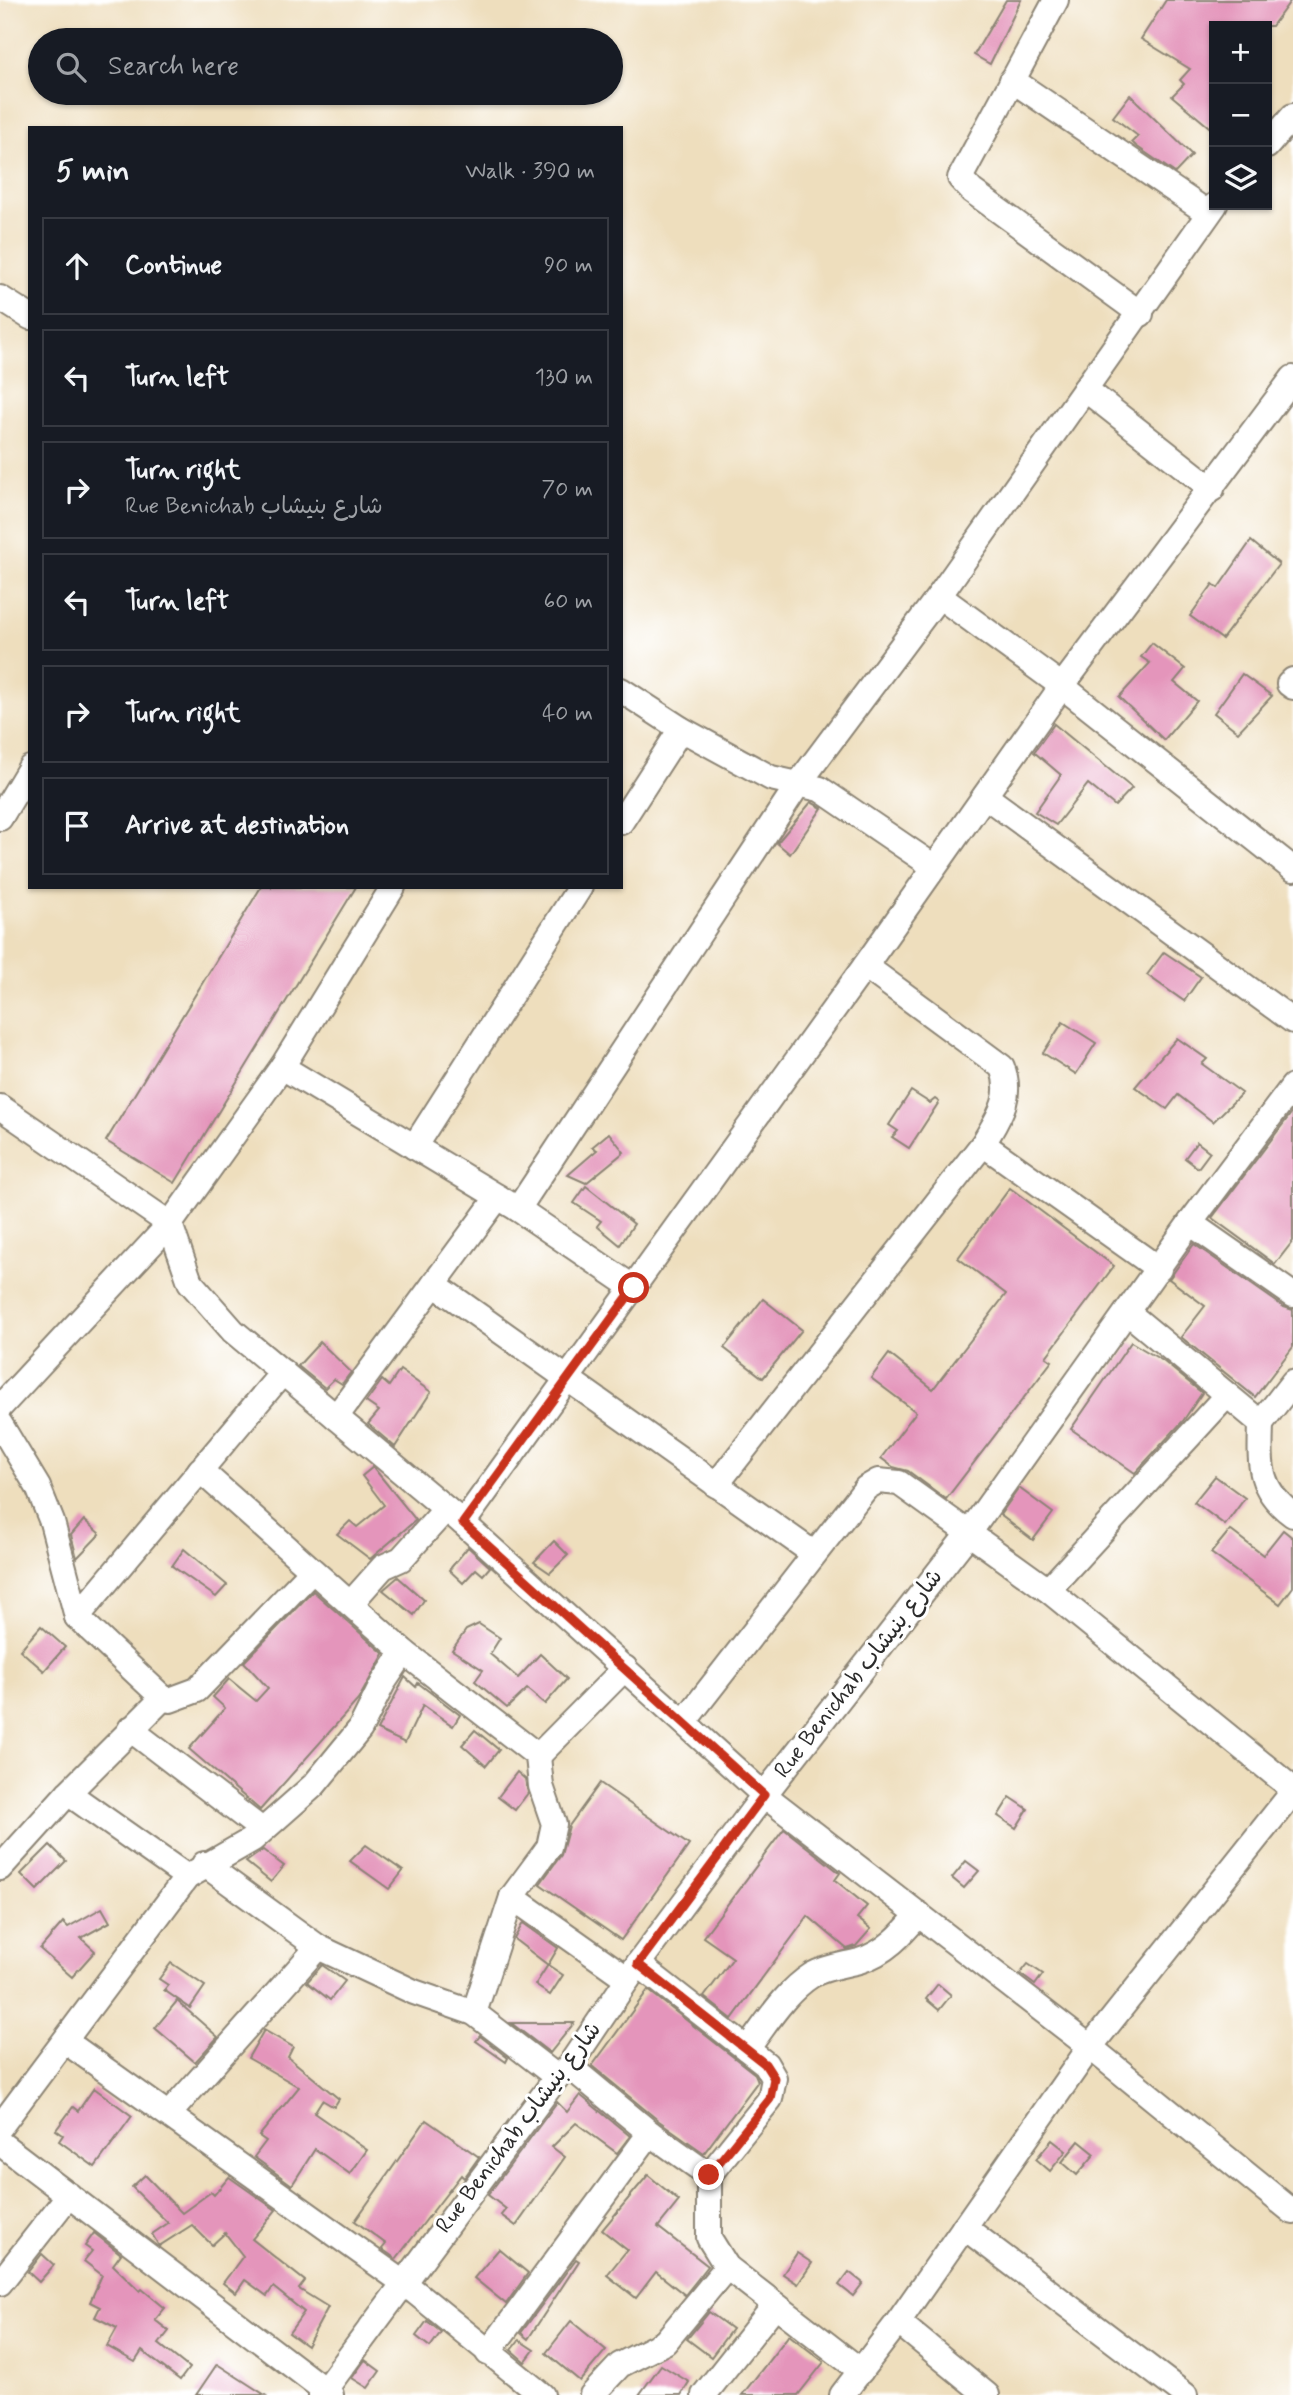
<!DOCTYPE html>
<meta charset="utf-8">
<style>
:root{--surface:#171b24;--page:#242831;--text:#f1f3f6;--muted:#9ea1a6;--line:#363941}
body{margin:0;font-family:Mynerve,"Playpen Sans Arabic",sans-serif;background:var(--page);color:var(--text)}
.controls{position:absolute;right:21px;top:21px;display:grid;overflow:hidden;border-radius:0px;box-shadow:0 2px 5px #0004}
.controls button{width:63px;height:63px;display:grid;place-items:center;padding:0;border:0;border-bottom:2px solid var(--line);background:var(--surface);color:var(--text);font:35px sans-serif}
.stop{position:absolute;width:21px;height:21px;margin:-16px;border:5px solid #c8321e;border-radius:50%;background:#fff}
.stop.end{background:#c8321e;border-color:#fff;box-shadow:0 2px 7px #0008}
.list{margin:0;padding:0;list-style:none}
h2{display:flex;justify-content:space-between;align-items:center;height:91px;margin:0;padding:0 28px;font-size:30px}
h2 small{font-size:23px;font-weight:400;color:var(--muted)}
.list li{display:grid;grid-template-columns:46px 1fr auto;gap:21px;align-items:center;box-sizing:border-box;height:98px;margin:0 14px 14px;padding:0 14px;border:2px solid var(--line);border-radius:0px}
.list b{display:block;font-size:26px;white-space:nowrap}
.list p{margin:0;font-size:23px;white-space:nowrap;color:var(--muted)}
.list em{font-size:23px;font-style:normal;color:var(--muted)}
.icon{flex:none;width:38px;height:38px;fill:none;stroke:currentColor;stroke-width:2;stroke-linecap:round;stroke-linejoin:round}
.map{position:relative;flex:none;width:1293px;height:2395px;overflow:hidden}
.search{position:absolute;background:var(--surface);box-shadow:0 2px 5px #0004;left:28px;top:28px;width:595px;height:77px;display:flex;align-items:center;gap:18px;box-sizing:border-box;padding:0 24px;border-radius:38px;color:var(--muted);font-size:26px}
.panel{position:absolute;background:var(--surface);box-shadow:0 2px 5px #0004;left:28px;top:126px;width:595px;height:763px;border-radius:0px}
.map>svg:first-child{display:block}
.building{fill:#e495bb}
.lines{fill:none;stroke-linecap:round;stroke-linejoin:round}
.minor-casing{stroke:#8c8474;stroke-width:28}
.minor{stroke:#fff;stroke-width:24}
.route{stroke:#c8321e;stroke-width:9}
.labels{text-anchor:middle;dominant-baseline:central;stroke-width:6;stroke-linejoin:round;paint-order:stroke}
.street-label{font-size:23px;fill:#2b2b2b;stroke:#fff}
</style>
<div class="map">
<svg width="1293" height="2395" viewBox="0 0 1293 2395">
<rect width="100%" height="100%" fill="#fff"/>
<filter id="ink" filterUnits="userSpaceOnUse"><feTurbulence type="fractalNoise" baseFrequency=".0143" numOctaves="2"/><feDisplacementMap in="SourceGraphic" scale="14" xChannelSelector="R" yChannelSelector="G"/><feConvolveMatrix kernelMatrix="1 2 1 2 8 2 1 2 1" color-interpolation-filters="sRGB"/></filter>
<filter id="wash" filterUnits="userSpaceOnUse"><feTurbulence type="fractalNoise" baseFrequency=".00686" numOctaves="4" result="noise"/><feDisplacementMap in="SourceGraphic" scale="28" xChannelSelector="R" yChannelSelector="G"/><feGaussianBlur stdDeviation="1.57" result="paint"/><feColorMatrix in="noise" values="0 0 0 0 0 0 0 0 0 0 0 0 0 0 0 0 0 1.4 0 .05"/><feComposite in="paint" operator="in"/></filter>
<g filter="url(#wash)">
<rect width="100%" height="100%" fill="#eedebd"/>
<g id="blocks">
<!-- building -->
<g class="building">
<path d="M1006,0H1021L990,64L974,55Z"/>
<path d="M1166,0H1291L1272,26H1214V131L1172,96L1184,84L1180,80L1190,69L1141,39Z"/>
<path d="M1130,95L1192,155L1175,173L1136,146L1132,142L1138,136L1113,117Z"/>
<path d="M1251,541L1279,564L1222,639L1190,616L1213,584L1218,588Z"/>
<path d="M1152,643L1185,669L1174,682L1197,701L1164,740L1119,697L1150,663L1141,657Z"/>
<path d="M1242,674L1272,696L1238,732L1214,713Z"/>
<path d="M1054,724L1132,788L1115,806L1088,784L1056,825L1035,812L1061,775L1034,752Z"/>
<path d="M811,802L822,808L790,854L777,843Z"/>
<path d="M261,887H356L175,1183L106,1141Z"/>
<path d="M1164,952L1201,977L1184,1001L1147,975Z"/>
<path d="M1063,1022L1096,1043L1076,1074L1043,1053Z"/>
<path d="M1177,1038L1207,1059L1202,1064L1242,1093L1213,1122L1178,1095L1167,1109L1135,1087Z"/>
<path d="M911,1091L930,1103L935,1099L939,1102L909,1148L892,1137L898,1131L889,1125Z"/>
<path d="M1293,1111V1241L1275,1264L1212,1218Z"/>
<path d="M609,1133L624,1152L586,1183L568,1175L597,1150L592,1147Z"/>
<path d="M1197,1142L1210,1152L1198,1168L1185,1158Z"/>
<path d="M586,1186L634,1224L620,1245L597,1226L601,1221L574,1203Z"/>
<path d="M1010,1188L1114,1266L1046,1357L1052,1361L946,1499L908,1471L893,1467L881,1458L916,1412L871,1378L889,1354L933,1389L1006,1294L958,1258Z"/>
<path d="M1194,1244L1284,1307L1293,1310V1347L1255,1397L1181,1337L1205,1306L1169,1279Z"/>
<path d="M763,1299L802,1330L763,1378L724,1348Z"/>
<path d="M320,1342L351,1372L342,1384L334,1379L325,1388L298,1366Z"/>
<path d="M1131,1342L1163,1361L1202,1393L1183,1421L1135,1473L1071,1429Z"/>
<path d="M400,1370L431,1392L395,1447L368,1424L379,1411L366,1402L382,1380L389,1386Z"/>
<path d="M373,1467L416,1520L370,1559L337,1534L350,1521L357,1527L384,1505L362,1476Z"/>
<path d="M1215,1476L1245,1498L1225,1525L1194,1502Z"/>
<path d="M1019,1488L1053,1513L1033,1540L1000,1515Z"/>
<path d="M84,1520L100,1534L77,1558L71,1535Z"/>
<path d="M1230,1530L1263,1555L1283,1530L1293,1538V1587L1280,1604L1211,1553Z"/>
<path d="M554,1541L568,1555L550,1573L534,1562Z"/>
<path d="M468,1547L490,1567L483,1575L476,1569L463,1583L449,1570Z"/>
<path d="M184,1549L227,1585L216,1597L172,1566Z"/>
<path d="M398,1577L424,1600L414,1615L383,1590Z"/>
<path d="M313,1591L384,1654L358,1700L260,1810L189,1749L225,1708L213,1697L229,1679L256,1701L268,1688L244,1662Z"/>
<path d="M479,1624L500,1638L490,1654L518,1678L540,1654L567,1679L545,1704L527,1689L507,1708L475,1681L483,1670L452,1650L466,1630Z"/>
<path d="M41,1626L65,1647L44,1671L20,1650Z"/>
<path d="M405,1677L416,1687L418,1683L460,1715L453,1726L423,1705L405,1743L377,1730Z"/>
<path d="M475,1730L499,1750L486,1766L462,1745Z"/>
<path d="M517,1772L525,1779L528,1793L515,1810L498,1797Z"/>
<path d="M600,1783L689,1845L621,1940L540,1884L561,1855L569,1826Z"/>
<path d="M1010,1797L1028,1809L1016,1828L998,1816Z"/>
<path d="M784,1829L840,1873L835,1880L867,1906L857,1918L871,1929L856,1946L847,1949L808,1916L732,2019L704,1997L733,1958L703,1937Z"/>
<path d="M50,1845L66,1861L37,1890L21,1874Z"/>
<path d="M366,1845L403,1871L389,1889L350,1861Z"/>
<path d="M263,1850L284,1866L271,1882L246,1862Z"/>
<path d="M966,1861L979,1871L964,1888L952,1878Z"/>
<path d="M102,1908L110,1922L81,1938L95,1951L72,1977L40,1949L63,1922L68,1927Z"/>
<path d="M523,1923L558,1948L548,1965L514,1939Z"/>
<path d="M171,1963L205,1986L190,2008L164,1990L168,1985L159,1979Z"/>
<path d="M1028,1964L1043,1974L1035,1985L1020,1974Z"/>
<path d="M322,1965L345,1981L330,2000L307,1982Z"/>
<path d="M548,1965L563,1975L550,1995L535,1985Z"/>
<path d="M938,1984L951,1995L939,2010L926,1999Z"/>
<path d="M648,1990L755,2074L758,2081L704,2153L659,2121L592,2066Z"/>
<path d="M177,2001L218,2037L195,2062L155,2028Z"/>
<path d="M511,2023H574L550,2053Z"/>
<path d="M264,2030L293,2047L288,2057L339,2099L334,2107L322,2100L314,2113L367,2150L350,2174L315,2149L292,2185L254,2157L266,2141L259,2136L299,2087L248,2058Z"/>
<path d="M480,2036L508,2058L506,2062L476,2041Z"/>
<path d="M94,2088L132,2116L95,2167L59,2141L63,2135L56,2130L73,2107L78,2111Z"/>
<path d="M580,2095L630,2136L617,2153L576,2123L552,2147L565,2157L516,2226L501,2215L506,2209L488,2195L557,2102L567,2112Z"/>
<path d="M426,2120L479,2157L464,2178L461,2175L396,2259L382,2249L386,2244L355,2221Z"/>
<path d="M1052,2140L1066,2151L1050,2171L1036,2159Z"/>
<path d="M1079,2141L1095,2154L1077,2175L1062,2162Z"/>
<path d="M145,2175L182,2213L211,2192L214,2195L229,2177L276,2210L252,2239L305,2281L299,2289L328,2307L307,2346L289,2333L304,2312L273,2287L267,2296L245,2280L236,2293L223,2283L243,2256L225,2233L212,2245L192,2225L159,2246L152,2234L168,2223L132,2187Z"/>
<path d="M648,2175L679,2201L658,2227L708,2266L685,2295L656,2272L636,2298L607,2275L627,2250L602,2230Z"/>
<path d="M94,2233L121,2254L113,2265L140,2291L142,2289L165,2308L155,2320L169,2331L159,2344L189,2368L180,2380L142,2351L135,2362L107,2346L117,2328L95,2317L100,2307L90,2302L102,2275L84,2261L92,2251L85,2246Z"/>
<path d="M499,2249L528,2273L506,2304L474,2278Z"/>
<path d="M797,2253L812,2263L798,2284L783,2274Z"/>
<path d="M42,2254L54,2265L39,2282L28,2272Z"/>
<path d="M576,2259L579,2261L528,2339L521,2333Z"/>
<path d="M849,2272L863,2283L853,2296L839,2285Z"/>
<path d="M709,2312L732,2329L711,2357L687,2339Z"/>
<path d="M427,2321L441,2332L430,2347L416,2336Z"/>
<path d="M571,2321L606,2350L580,2381L546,2353Z"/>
<path d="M789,2335L824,2362L798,2395H742Z"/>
<path d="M519,2340L534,2350L525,2362L511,2350Z"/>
<path d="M365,2360L380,2371L368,2388L352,2378Z"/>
<path d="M217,2364L265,2395H196Z"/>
<path d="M661,2365L689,2382L681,2395H639Z"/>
</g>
</g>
</g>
<g filter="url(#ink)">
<use href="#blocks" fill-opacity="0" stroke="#8c8474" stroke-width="2"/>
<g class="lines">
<!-- minor casing -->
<g class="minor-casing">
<g id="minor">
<path d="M1056,0L960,178L972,191L1141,314"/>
<path d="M1012,80L1208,213"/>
<path d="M1267,146L1293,116"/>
<path d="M0,298L30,317"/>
<path d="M1085,389L1212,489"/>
<path d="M939,596L1062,686L1293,869"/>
<path d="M1293,680L1289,684L1293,687"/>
<path d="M621,690L681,729L771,778L820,789L933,866"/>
<path d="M985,796L1293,1021"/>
<path d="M0,818L30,768"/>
<path d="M621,822L681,729"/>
<path d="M393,887L282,1067L518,1209L634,1288"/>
<path d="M0,1107L170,1224L190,1282L233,1331L463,1523L764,1795L1090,2047L1293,2212"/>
<path d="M983,1144L1159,1269"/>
<path d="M414,1147L580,887"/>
<path d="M518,1209L799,783L939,596L1215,205"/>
<path d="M1190,1223L1293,1295"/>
<path d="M434,1284L813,1553"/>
<path d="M1127,1312L1261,1423C1260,1464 1257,1489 1293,1515"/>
<path d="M0,1407L170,1224L282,1067"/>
<path d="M336,1417L498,1197"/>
<path d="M1261,1423L1293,1382"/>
<path d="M0,1424L38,1487L52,1522L77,1617L163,1698L68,1793L0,1868"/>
<path d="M200,1470L404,1652L538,1756L625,1668"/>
<path d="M716,1485L983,1144C998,1118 1014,1098 1002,1067L865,966"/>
<path d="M463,1523L865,966L1062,686L1293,378"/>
<path d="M1048,1590L1227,1395"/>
<path d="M350,1604L383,1567L401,1559L446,1509"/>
<path d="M77,1617L283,1372"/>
<path d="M163,1698L170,1700L197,1690L311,1572"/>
<path d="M684,1722L866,1488L878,1481L899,1483L1048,1590L1293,1789"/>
<path d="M130,1729L262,1830"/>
<path d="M68,1793L187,1877"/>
<path d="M204,1864L318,1947L414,1992L474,2013L557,2077"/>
<path d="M512,1897L549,1847L552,1833L554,1824L541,1786L538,1756"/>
<path d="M638,1964L766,2064L774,2078L770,2099L709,2175V2238L727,2267L861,2371"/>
<path d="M474,2013L512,1897L628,1979"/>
<path d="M65,2041L404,2283L542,2395"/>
<path d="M747,2049C766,2024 785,1992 812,1975C826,1967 844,1965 859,1961C886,1953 902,1934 919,1914"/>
<path d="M169,2114L318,1947"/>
<path d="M0,2127L187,1877L253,1839L314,1785L360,1729L383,1683L404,1652"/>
<path d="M650,2133L709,2175"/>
<path d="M0,2143L331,2395"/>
<path d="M964,2227L1185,2395"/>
<path d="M0,2283L69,2195"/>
<path d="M898,2322L987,2395"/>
<path d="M488,2353L650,2133L569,2066"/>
<path d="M321,2395L557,2077L569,2066L638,1964L764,1795L969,1533L1190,1223L1293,1086"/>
<path d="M592,2395L620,2365L665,2342L727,2267"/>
<path d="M704,2395L775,2305"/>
<path d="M842,2395L898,2322L1090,2047L1293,1792"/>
</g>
</g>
<!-- minor -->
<use href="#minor" class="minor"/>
</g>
</g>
<g class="lines" filter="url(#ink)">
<!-- route -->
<path class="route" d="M634,1288L463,1523L764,1795L638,1964L765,2064L774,2078L770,2099L709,2175"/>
</g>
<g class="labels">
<!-- street labels -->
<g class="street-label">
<text transform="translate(859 1674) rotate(-52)">Rue Benichab شارع بنيشاب</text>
<text transform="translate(519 2128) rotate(-53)">Rue Benichab شارع بنيشاب</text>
</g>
</g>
</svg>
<div class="controls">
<button>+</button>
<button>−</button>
<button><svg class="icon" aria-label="layers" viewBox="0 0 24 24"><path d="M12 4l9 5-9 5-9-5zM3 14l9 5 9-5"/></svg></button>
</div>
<div class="stop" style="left:634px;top:1288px"></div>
<div class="stop end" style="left:709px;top:2175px"></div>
<div class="search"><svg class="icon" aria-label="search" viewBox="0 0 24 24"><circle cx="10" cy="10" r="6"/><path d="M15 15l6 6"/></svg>Search here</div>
<section class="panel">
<h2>5 min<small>Walk · 390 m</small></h2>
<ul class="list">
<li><svg class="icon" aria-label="ahead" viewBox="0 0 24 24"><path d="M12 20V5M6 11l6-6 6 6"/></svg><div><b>Continue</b></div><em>90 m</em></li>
<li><svg class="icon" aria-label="left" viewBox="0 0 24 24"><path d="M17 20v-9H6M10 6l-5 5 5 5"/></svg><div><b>Turn left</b></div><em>130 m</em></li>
<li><svg class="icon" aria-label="right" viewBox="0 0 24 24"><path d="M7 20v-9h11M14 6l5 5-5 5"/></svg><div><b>Turn right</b><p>Rue Benichab شارع بنيشاب</p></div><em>70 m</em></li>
<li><svg class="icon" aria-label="left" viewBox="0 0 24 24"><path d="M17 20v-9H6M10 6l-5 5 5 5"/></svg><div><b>Turn left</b></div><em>60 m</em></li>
<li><svg class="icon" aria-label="right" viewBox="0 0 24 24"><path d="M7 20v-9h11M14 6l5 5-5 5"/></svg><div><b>Turn right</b></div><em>40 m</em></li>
<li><svg class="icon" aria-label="arrive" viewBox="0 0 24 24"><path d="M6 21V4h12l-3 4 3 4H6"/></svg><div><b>Arrive at destination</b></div></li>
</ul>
</section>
</div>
